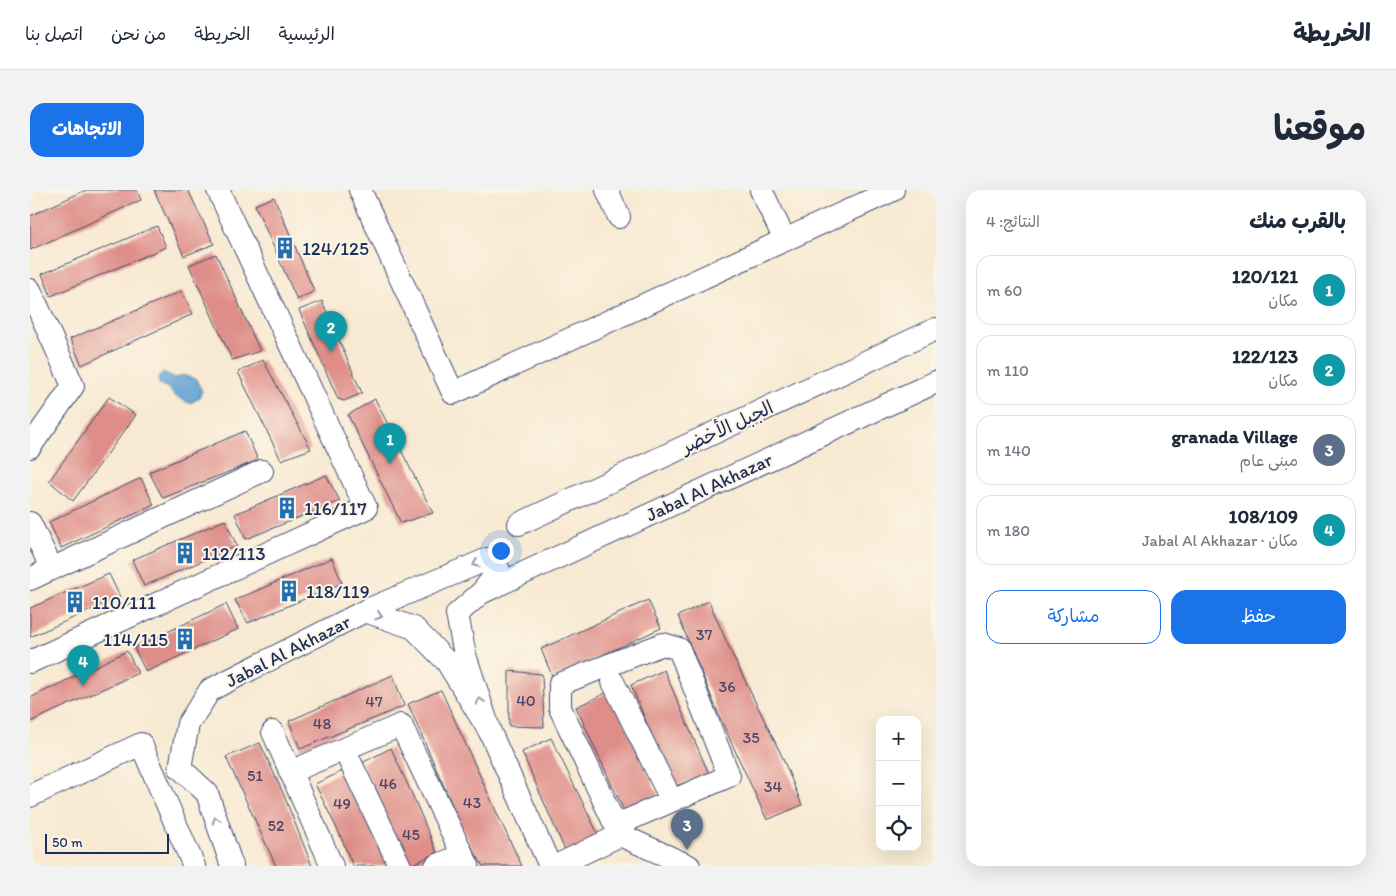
<!DOCTYPE html>
<html lang="ar">
<meta charset="utf-8">
<style>
:root{--surface:#fff;--page:#f2f2f3;--text:#1f2937;--muted:#747a83;--line:#e0e1e3;--accent:#1a73e8}
body{margin:0;font-family:Itim,"Playpen Sans Arabic",sans-serif;background:var(--page);color:var(--text);direction:rtl}
.controls{position:absolute;right:15px;bottom:15px;display:grid;overflow:hidden;border-radius:10px;box-shadow:0 5px 20px #0002}
.controls button{width:45px;height:45px;display:grid;place-items:center;padding:0;border:0;border-bottom:1px solid var(--line);background:var(--surface);color:var(--text);font:25px sans-serif}
.scale{position:absolute;left:15px;bottom:12px;width:124px;box-sizing:border-box;padding-left:5px;border:2px solid #1b2f5e;border-top:0;font-size:14px;line-height:18px;white-space:nowrap;color:#1b2f5e;-webkit-text-stroke:4px #fcf5e5;paint-order:stroke}
.you{position:absolute;left:470px;top:360px;width:18px;height:18px;margin:-12px;border:4px solid #fff;border-radius:50%;background:#1a73e8;box-shadow:0 0 0 8px #1a73e833}
.badge{display:grid;place-items:center;width:32px;height:32px;border-radius:50%;background:var(--accent);color:#fff;font-size:16px;font-weight:700}
.pin{position:absolute;translate:-50% -41px;filter:drop-shadow(0 1px 2px #0008)}
.pin::after{content:'';position:absolute;top:26px;width:18px;height:15px;background:inherit;clip-path:polygon(0 0,100% 0,50% 100%)}
.list{margin:0;padding:0;list-style:none}
h2{display:flex;justify-content:space-between;align-items:center;height:65px;margin:0;padding:0 20px;font-size:21px}
h2 small{font-size:16px;font-weight:400;color:var(--muted)}
.list li{display:grid;grid-template-columns:32px 1fr auto;gap:15px;align-items:center;box-sizing:border-box;height:70px;margin:0 10px 10px;padding:0 10px;border:1px solid var(--line);border-radius:15px}
.list b{display:block;font-size:19px;white-space:nowrap}
.list p{margin:0;font-size:16px;white-space:nowrap;color:var(--muted)}
.list em{font-size:16px;font-style:normal;color:var(--muted)}
.actions{display:flex;gap:10px;padding:15px 20px}
.actions a{flex:1;padding:11px 0;border:1px solid var(--accent);border-radius:15px;text-align:center;font-size:18px;color:var(--accent)}
.actions .main{background:var(--accent);color:#fff}
.icon{flex:none;width:28px;height:28px;fill:none;stroke:currentColor;stroke-width:2;stroke-linecap:round;stroke-linejoin:round}
.map{position:relative;flex:none;width:906px;height:676px;overflow:hidden;direction:ltr;border-radius:15px}
header{display:flex;align-items:center;gap:30px;box-sizing:border-box;height:70px;padding:0 25px;background:var(--surface);border-bottom:1px solid var(--line)}
header strong{font-size:24px}
nav{display:flex;gap:28px;margin-inline-start:auto;font-size:18px}
.intro{display:flex;align-items:center;justify-content:space-between;box-sizing:border-box;height:120px;padding:0 30px}
h1{margin:0;font-size:35px}
.button{padding:12px 22px;border-radius:15px;background:var(--accent);color:#fff;font-size:18px;font-weight:700}
main{display:flex;gap:30px;padding:0 30px}
aside{flex:1;background:var(--surface);border-radius:15px;box-shadow:0 5px 20px #0002}
.map>svg:first-child{display:block}
.water{fill:#5fa0d2;stroke:#3d6898}
.building{fill:#de8d88}
.lines{fill:none;stroke-linecap:round;stroke-linejoin:round}
.minor-casing{stroke:#3c4b6f;stroke-width:24}
.minor{stroke:#fff;stroke-width:22}
.oneway{stroke:#8d97ae}
.labels{text-anchor:middle;dominant-baseline:central;stroke-width:4;stroke-linejoin:round;paint-order:stroke}
.number-label{font-size:16px;fill:#4c4668}
.poi-label{font-size:19px;fill:#1b2f5e;stroke:#fcf5e5;text-anchor:start}
.street-label{font-size:19px;fill:#1b2f5e;stroke:#fcf5e5}
</style>
<header>
<strong>الخريطة</strong>
<nav><a>الرئيسية</a><a>الخريطة</a><a>من نحن</a><a>اتصل بنا</a></nav>
</header>
<div class="intro"><h1>موقعنا</h1><a class="button">الاتجاهات</a></div>
<main>
<aside>
<h2>بالقرب منك<small>النتائج: 4</small></h2>
<ul class="list">
<li><span class="badge" style="background:#0f9aa8">1</span><div><b>120/121</b><p>مكان</p></div><em>60 m</em></li>
<li><span class="badge" style="background:#0f9aa8">2</span><div><b>122/123</b><p>مكان</p></div><em>110 m</em></li>
<li><span class="badge" style="background:#5c6f8a">3</span><div><b>granada Village</b><p>مبنى عام</p></div><em>140 m</em></li>
<li><span class="badge" style="background:#0f9aa8">4</span><div><b>108/109</b><p>مكان · Jabal Al Akhazar</p></div><em>180 m</em></li>
</ul>
<div class="actions"><a class="main">حفظ</a><a>مشاركة</a></div>
</aside>
<div class="map">
<svg width="906" height="676" viewBox="0 0 906 676">
<rect width="100%" height="100%" fill="#fcf5e5"/>
<filter id="ink" filterUnits="userSpaceOnUse"><feTurbulence type="fractalNoise" baseFrequency=".02" numOctaves="2"/><feDisplacementMap in="SourceGraphic" scale="10" xChannelSelector="R" yChannelSelector="G"/><feConvolveMatrix kernelMatrix="1 2 1 2 8 2 1 2 1" color-interpolation-filters="sRGB"/></filter>
<filter id="wash" filterUnits="userSpaceOnUse"><feTurbulence type="fractalNoise" baseFrequency=".0096" numOctaves="4" result="noise"/><feDisplacementMap in="SourceGraphic" scale="20" xChannelSelector="R" yChannelSelector="G"/><feGaussianBlur stdDeviation="1.12" result="paint"/><feColorMatrix in="noise" values="0 0 0 0 0 0 0 0 0 0 0 0 0 0 0 0 0 1.4 0 .05"/><feComposite in="paint" operator="in"/></filter>
<g filter="url(#wash)">
<rect width="100%" height="100%" fill="#f8e9d2"/>
<!-- water -->
<path class="water" d="M133,182L146,188L152,185L166,189L172,201L169,208L163,212L159,213L143,205L140,199L129,194L128,188Z"/>
<g id="blocks">
<!-- building -->
<g class="building">
<path d="M56,0H107L111,10L0,60V26Z"/>
<path d="M124,0H158L184,54L154,66Z"/>
<path d="M244,7L284,101L267,110L225,15Z"/>
<path d="M127,36L136,57L21,106L12,84Z"/>
<path d="M186,64L230,161L202,170L159,75Z"/>
<path d="M152,101L163,124L52,175L40,149Z"/>
<path d="M292,111L332,203L314,211L308,209L269,120Z"/>
<path d="M233,170L281,259L251,270L208,182Z"/>
<path d="M79,207L106,225L43,311L19,291Z"/>
<path d="M345,209L403,323L371,333L318,225Z"/>
<path d="M215,241L228,270L133,308L119,282Z"/>
<path d="M296,285L310,311L216,349L205,324Z"/>
<path d="M111,288L124,315L31,358L19,332Z"/>
<path d="M195,330L207,356L114,396L102,370Z"/>
<path d="M302,368L312,393L218,433L205,410Z"/>
<path d="M79,384L90,407L0,447V418Z"/>
<path d="M618,410L631,438L523,488L511,459Z"/>
<path d="M679,411L701,462L751,564L772,615L737,630L691,530L648,426Z"/>
<path d="M196,414L208,439L116,482L104,458Z"/>
<path d="M97,461L108,483L0,532V508Z"/>
<path d="M634,480L679,584L643,597L601,495Z"/>
<path d="M479,481L512,484L514,537L479,536Z"/>
<path d="M363,485L374,516L270,559L259,531Z"/>
<path d="M411,500L471,632L492,676H453L436,647L378,514Z"/>
<path d="M580,501L628,605L594,621L546,517Z"/>
<path d="M521,548L570,648L537,665L492,562Z"/>
<path d="M230,553L253,603L282,676H246L196,567Z"/>
<path d="M361,558L386,613L407,663L378,676L332,573Z"/>
<path d="M315,580L362,676H323L310,645L285,594Z"/>
</g>
</g>
</g>
<g filter="url(#ink)">
<use href="#blocks" fill-opacity="0" stroke="#3c4b6f" stroke-width="1"/>
<g class="lines">
<!-- minor casing -->
<g class="minor-casing">
<g id="minor">
<path d="M330,0L423,203L863,0"/>
<path d="M577,0L589,27"/>
<path d="M731,0L755,50"/>
<path d="M0,100L43,196L0,257"/>
<path d="M0,333L22,379"/>
<path d="M489,334L906,139"/>
<path d="M0,389L232,281"/>
<path d="M455,401L906,192"/>
<path d="M0,472L336,318L188,0"/>
<path d="M583,492L636,599"/>
<path d="M243,542L302,676"/>
<path d="M460,542L520,676"/>
<path d="M314,559L370,676"/>
<path d="M260,582L371,535L438,676"/>
<path d="M0,606L111,554L164,676"/>
<path d="M202,676L177,603L150,578L158,534L180,500L335,421L384,438L417,472L460,542L435,465L427,424L452,402L469,380L458,369L335,421"/>
<path d="M406,676L432,665"/>
<path d="M526,676L590,645L598,630L699,586L649,459L633,454L530,494V518L590,645L659,676"/>
</g>
</g>
<!-- minor -->
<use href="#minor" class="minor"/>
</g>
<!-- one-way arrows -->
<defs><path id="oneway-chevron" d="M-2-3.5L2.5 0L-2 3.5" fill="none" stroke-width="1.6" stroke-linecap="round" stroke-linejoin="round" transform="scale(1.25)"/></defs>
<g class="oneway">
<use href="#oneway-chevron" transform="translate(446 374) rotate(157)"/>
<use href="#oneway-chevron" transform="translate(349 426) rotate(19)"/>
<use href="#oneway-chevron" transform="translate(450 511) rotate(-108)"/>
<use href="#oneway-chevron" transform="translate(186 630) rotate(-108)"/>
</g>
</g>
<!-- icons -->
<defs>
<g id="building-bare" transform="scale(1.725)"><path d="M-4-6H4V6H1V3H-1V6H-4ZM-2.5-4.3h1.7v1.8h-1.7ZM.8-4.3h1.7v1.8H.8ZM-2.5-1h1.7V.8h-1.7ZM.8-1h1.7V.8H.8Z" fill="#1f6fb2" stroke="#fcf5e5" stroke-width="2.5" paint-order="stroke"/></g>
</defs>
<g fill-rule="evenodd">
<use href="#building-bare" x="255" y="58"/>
<use href="#building-bare" x="257" y="318"/>
<use href="#building-bare" x="155" y="363"/>
<use href="#building-bare" x="259" y="401"/>
<use href="#building-bare" x="45" y="412"/>
<use href="#building-bare" x="155" y="449"/>
</g>
<g class="labels">
<!-- number labels -->
<g class="number-label">
<text x="674" y="444">37</text>
<text x="697" y="496">36</text>
<text x="496" y="510">40</text>
<text x="344" y="511">47</text>
<text x="292" y="533">48</text>
<text x="721" y="547">35</text>
<text x="225" y="585">51</text>
<text x="358" y="593">46</text>
<text x="743" y="596">34</text>
<text x="442" y="612">43</text>
<text x="312" y="613">49</text>
<text x="246" y="635">52</text>
<text x="381" y="644">45</text>
</g>
<!-- poi labels -->
<g class="poi-label">
<text x="272" y="58">124/125</text>
<text x="274" y="318">116/117</text>
<text x="172" y="363">112/113</text>
<text x="276" y="401">118/119</text>
<text x="62" y="412">110/111</text>
<text x="138" y="449" text-anchor="end">114/115</text>
</g>
<!-- street labels -->
<g class="street-label">
<text transform="translate(697 237) rotate(-25)">الجبل الأخضر</text>
<text transform="translate(679 297) rotate(-25)">Jabal Al Akhazar</text>
<text transform="translate(258 461) rotate(-27)">Jabal Al Akhazar</text>
</g>
</g>
</svg>
<div class="controls">
<button>+</button>
<button>−</button>
<button><svg class="icon" aria-label="locate" viewBox="0 0 24 24"><circle cx="12" cy="12" r="6"/><path d="M12 2v4M12 18v4M2 12h4M18 12h4"/></svg></button>
</div>
<div class="scale">50 m</div>
<div class="you"></div>
<div class="pin badge" style="left:360px;top:274px;background:#0f9aa8">1</div>
<div class="pin badge" style="left:301px;top:162px;background:#0f9aa8">2</div>
<div class="pin badge" style="left:657px;top:660px;background:#5c6f8a">3</div>
<div class="pin badge" style="left:53px;top:496px;background:#0f9aa8">4</div>
</div>
</main>
